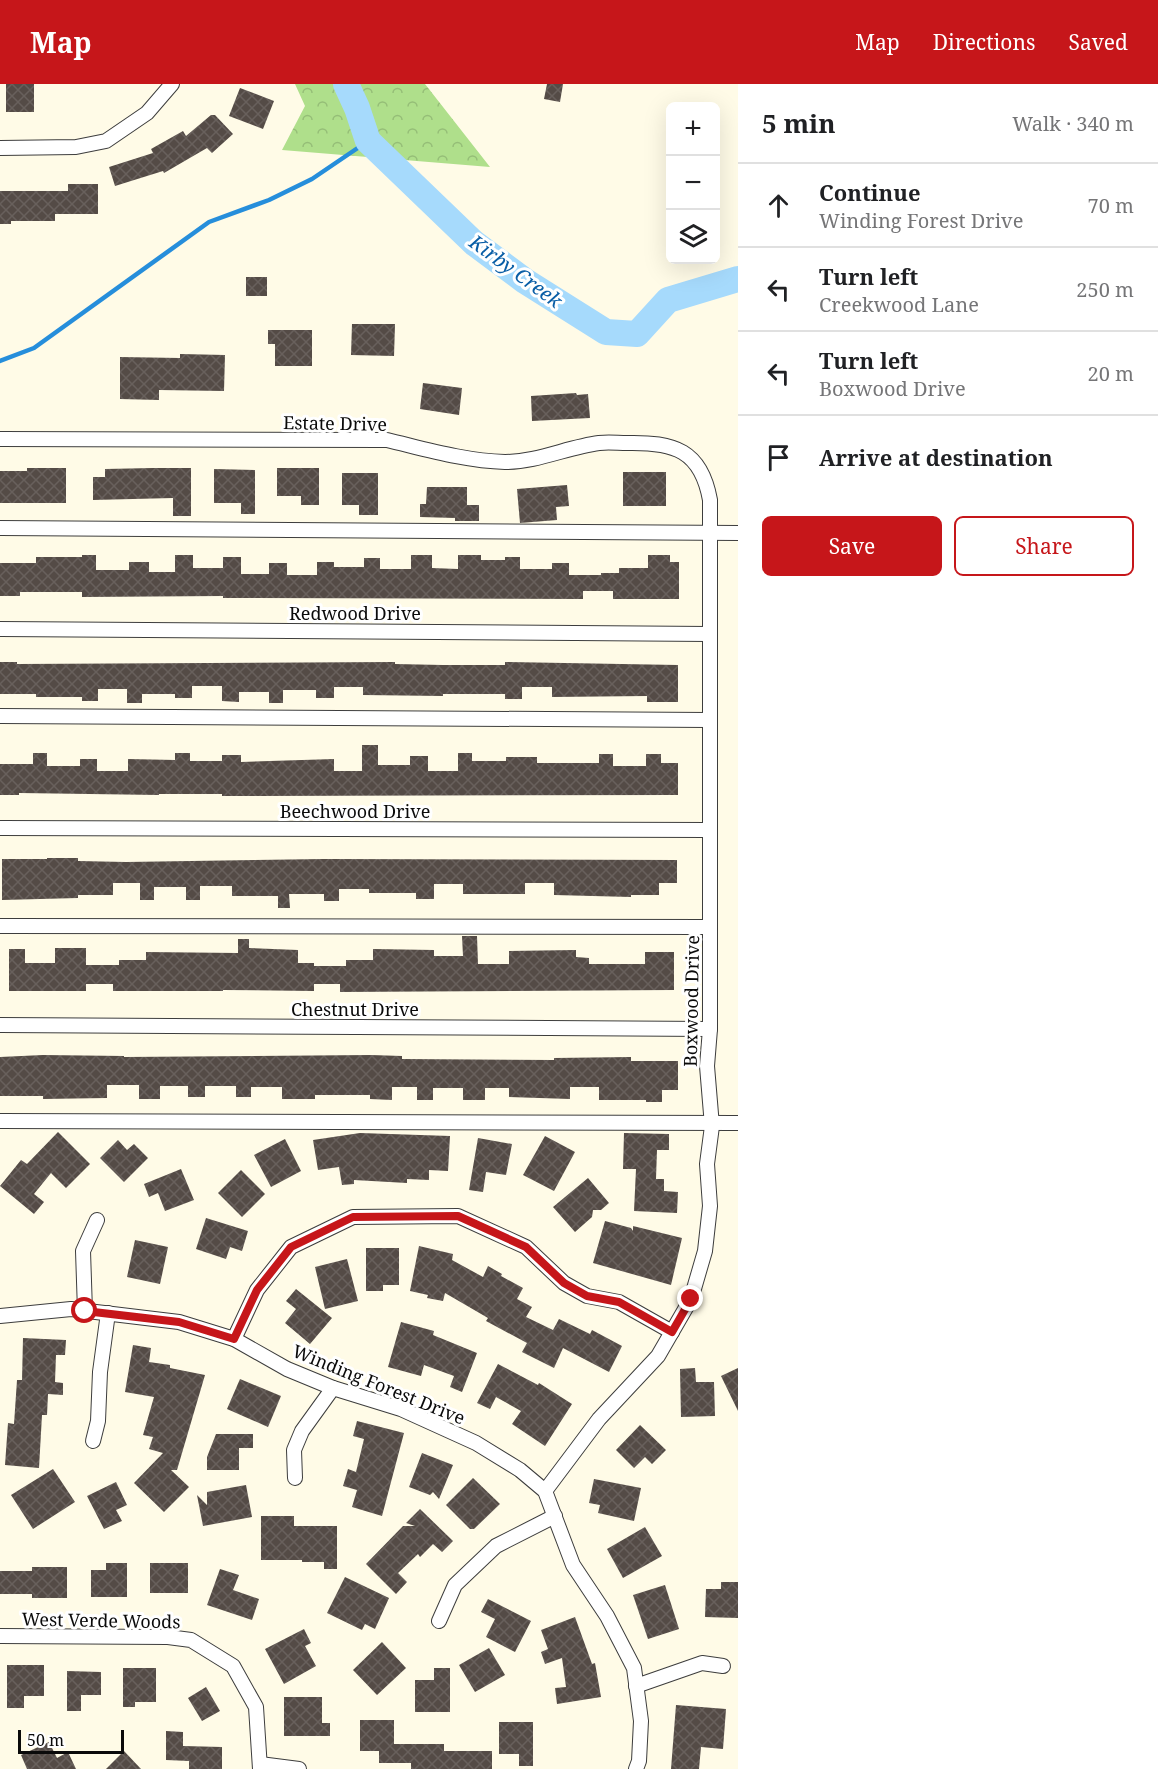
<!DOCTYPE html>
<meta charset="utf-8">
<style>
:root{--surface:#fff;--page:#f6f6f6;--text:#202124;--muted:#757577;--line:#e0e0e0;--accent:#c6161a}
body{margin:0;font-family:"Noto Serif",serif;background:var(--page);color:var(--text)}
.controls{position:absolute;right:18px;top:18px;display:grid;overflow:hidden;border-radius:9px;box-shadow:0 6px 24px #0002}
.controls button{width:54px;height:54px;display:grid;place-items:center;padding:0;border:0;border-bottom:2px solid var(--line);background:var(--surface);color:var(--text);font:30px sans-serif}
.scale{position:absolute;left:18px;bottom:15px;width:106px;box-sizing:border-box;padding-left:6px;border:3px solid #0a0a0a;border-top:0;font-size:16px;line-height:21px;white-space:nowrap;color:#0a0a0a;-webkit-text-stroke:4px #fff;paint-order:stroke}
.stop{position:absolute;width:18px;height:18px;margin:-14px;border:4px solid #c6161a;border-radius:50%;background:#fff}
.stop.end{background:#c6161a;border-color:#fff;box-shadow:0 2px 6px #0008}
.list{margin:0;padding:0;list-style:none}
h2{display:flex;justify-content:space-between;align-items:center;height:78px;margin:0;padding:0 24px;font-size:26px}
h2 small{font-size:20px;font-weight:400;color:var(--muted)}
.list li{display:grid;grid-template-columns:39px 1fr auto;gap:18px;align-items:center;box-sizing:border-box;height:84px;padding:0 24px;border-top:2px solid var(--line)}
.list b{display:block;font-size:22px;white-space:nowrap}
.list p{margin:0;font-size:20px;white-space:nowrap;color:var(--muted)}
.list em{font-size:20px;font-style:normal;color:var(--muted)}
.actions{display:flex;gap:12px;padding:18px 24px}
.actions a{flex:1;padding:14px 0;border:2px solid var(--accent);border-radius:9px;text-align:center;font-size:21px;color:var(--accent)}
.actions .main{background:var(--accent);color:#fff}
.icon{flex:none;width:33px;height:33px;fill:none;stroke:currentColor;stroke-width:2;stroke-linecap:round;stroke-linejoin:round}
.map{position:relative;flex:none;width:738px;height:1685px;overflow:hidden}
header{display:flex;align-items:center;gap:36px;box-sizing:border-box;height:84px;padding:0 30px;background:var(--accent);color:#fff}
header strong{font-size:28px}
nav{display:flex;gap:33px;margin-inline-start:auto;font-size:21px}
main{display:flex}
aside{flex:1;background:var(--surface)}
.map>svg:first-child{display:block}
.forest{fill:url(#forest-crowns)}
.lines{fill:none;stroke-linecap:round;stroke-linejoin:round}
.stream{stroke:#268edb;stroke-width:4.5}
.river{stroke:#a6dafc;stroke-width:26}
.building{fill:url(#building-cross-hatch)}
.minor-casing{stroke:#3d3d3d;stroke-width:16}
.minor{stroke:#fff;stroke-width:14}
.route{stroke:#c6161a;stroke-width:8}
.labels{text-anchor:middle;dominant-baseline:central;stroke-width:6;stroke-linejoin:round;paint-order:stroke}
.street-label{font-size:18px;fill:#0a0a0a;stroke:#fff}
.water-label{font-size:20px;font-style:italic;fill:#095ea6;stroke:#fff}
</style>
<header>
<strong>Map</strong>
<nav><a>Map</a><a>Directions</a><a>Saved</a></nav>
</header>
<main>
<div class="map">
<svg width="738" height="1685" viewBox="0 0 738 1685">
<defs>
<pattern id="forest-crowns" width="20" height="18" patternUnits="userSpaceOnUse" patternTransform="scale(1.5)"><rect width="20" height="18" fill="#afdf8b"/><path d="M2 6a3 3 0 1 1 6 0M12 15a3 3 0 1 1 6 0" fill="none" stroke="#95be77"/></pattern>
<pattern id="building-cross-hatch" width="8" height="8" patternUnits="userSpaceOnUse" patternTransform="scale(1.5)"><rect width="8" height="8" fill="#544b46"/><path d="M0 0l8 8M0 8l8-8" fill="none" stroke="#68605c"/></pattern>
</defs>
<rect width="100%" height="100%" fill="#fffbe7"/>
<!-- forest -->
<path class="forest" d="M295,0H425L490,83L282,66L305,22Z"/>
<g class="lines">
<!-- stream -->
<path class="stream" d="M0,277L34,264L209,138L269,116L312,95L368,57"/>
<!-- river -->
<path class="river" d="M346,0L357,24L368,57L474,159L525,197L606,248L637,250L668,216L738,195"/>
</g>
<!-- building -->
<g class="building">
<rect x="6" y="0" width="28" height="28"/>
<path d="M547,0H563L560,18L544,15Z"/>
<path d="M240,4L274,17L263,45L229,32Z"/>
<path d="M211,31H215L233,50L212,69L207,64L164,89L163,87L115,102L109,83L153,69L151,65L183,47L186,52Z"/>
<path d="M68,100H98V130H55V137H11V140H0V107H68Z"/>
<rect x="246" y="193" width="21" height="19"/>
<path d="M352,240H395L394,272L351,271Z"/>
<path d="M268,246H312V282H275V260H268Z"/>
<path d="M180,270L225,271L224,307L159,306V316L120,315V273L180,274Z"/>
<path d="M423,299L462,304L459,331L420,325Z"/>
<path d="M576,309L577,311L588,310L590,334L532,337L531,312Z"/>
<path d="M27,384H66V419H0V387H27Z"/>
<path d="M153,384H191V432H173V414L93,416V393H105V385Z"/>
<path d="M277,384H319V421H301V412H277Z"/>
<path d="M214,385L255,386V430H241V419H214Z"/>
<rect x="623" y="388" width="43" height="34"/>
<path d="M342,389H378V431H359V421H342Z"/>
<path d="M567,401L569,422L556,423L557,436L520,439L517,405Z"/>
<path d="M427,403H467V421H479V437H455V434L420,433V420H426Z"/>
<path d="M82,471H96V486H129V478H149V488H175V471H193V484H223V473H241V490H269V479H287V491H317V478H334V483H364V474H380V485H411V471H432V484L458,485V471H481V476H505V473H520V485H552V479H569V491H601V489H619V484H648V471H670V478H679V515H613V507H583V515L223,514V512L82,513V508H20V512H0V479H36V473H82Z"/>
<path d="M0,578H17V580L395,578V580L443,581H505V578L678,581V618H647V612L552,613V603H522V615H505V610H443V612L363,611V603H334V614H316V606H283V619H269V608H239V618L222,617V602H192V614H175V610H142V619H127V605H98V617H82V613H36V610H0Z"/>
<path d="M362,661H378V681H410V672H428V687H458V669H472V677H506V673H537V679H599V670H613V682H646V670H661V679H678V711L222,712V710H159V711L19,709V711H0V680H33V669H47V682H80V675H97V687H128V675L175,676V669H190V677H222V671H241V678L334,675V687H362Z"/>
<path d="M47,774H78V777L126,778L324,775L677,776V799H659V811H631V813L554,811V799H525V810H463V800H434V815H416V809H369V805H339V817H324V810H289L290,824H278V812H232V802H200V816H186V803H154V816H140V799H113V811H78V814L2,816V775H47Z"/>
<path d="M462,852H477L478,880H509V867L576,866V873L589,874V880H645V868H674V906L340,908V900H314V907L223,906V907H113V900H86V907H9V865H25V879H55V864H86V881H119V876H146V868L238,869V855H249V864L298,866V879H314V882H346V876H373V865L434,866V872H463Z"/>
<path d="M43,971L124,972V973L371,971L402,972V975L554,976V974L631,973V977H678V1006H662V1018H646V1016H599V1003H570V1015L509,1013V1004H485V1016H463V1004H433V1016H417V1003H392V1016L370,1015V1011H315V1015H282V1003H251V1013H236V1002H205V1013H188V1002H160V1015H139V1001H107V1014L43,1015V1012H0V973Z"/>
<path d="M58,1048L90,1080L66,1104L51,1089L34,1110L44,1118L34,1130L0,1102L21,1076L27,1080Z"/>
<path d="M360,1049L450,1052L448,1087L429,1086V1096L407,1095V1099L354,1096V1100L342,1101L339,1083L318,1086L313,1056Z"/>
<path d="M624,1049L669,1050V1066H657L656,1095H664V1107L678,1108L677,1129L634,1127L636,1085H623Z"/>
<path d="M545,1052L575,1068L554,1107L523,1091Z"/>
<path d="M478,1054L512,1060L506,1091L486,1088L483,1108L469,1106Z"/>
<path d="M285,1055L301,1087L271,1103L254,1071Z"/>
<path d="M118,1056L127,1066L134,1060L148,1074L124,1098L100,1074Z"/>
<path d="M181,1085L194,1116L165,1127L158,1109L149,1113L144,1100Z"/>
<path d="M241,1086L265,1110L242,1133L218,1109Z"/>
<path d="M588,1094L609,1119L601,1126H593L592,1133L575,1148L553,1123Z"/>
<path d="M206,1134L248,1147L242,1167L230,1163L226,1175L196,1165Z"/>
<path d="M605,1137L631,1144L633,1147V1142L682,1154L671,1201L593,1179Z"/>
<path d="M135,1156L168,1163L160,1200L127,1193Z"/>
<path d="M419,1162L453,1170L452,1176L483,1193L488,1182L502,1190L501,1192L523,1204L517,1215L532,1223L526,1233L553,1246L559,1235L590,1250L592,1246L622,1262L609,1288L563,1264L554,1284L522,1268L527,1259L486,1237L488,1234L445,1209L443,1217L427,1214L428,1211L410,1207Z"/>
<path d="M366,1164H399V1201H383V1207H366Z"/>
<path d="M347,1175L358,1217L325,1225L315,1183Z"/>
<path d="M296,1205L332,1234L310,1260L285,1239L296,1225L286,1217Z"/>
<path d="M401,1238L434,1247L433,1251L477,1269L462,1308L450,1303L454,1292L424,1281L421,1292L388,1283Z"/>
<path d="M23,1254L66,1256L65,1271H56L55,1298L63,1299V1311L48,1310L47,1331H42L39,1384L5,1381L8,1339L14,1340L17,1296H22Z"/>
<path d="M133,1261L151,1264L149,1278L170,1281V1284L205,1291L177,1386H171L189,1403L164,1428L134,1399L163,1369L149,1365L153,1353L143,1351L154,1313L125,1308Z"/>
<path d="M498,1280L538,1301L539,1299L572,1320L545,1362L512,1340L521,1327L496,1313L490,1325L477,1319Z"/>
<path d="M695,1284L696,1298H714L715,1332L681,1333L680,1285Z"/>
<path d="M738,1284V1327L721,1292Z"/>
<path d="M240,1295L281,1312L268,1343L227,1325Z"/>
<path d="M357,1337L404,1349L382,1432L352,1423L357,1406L343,1402L348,1385L356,1388L364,1355L353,1352Z"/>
<path d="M640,1341L666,1366L652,1380L645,1373L634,1384L616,1366Z"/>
<path d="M216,1350H253V1364H239V1386H207V1373Z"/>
<path d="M422,1369L453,1381L439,1415L433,1408L430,1411L409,1403Z"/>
<path d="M53,1385L75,1418L33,1445L11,1411Z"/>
<path d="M473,1394L500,1420L474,1445H470L446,1421Z"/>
<path d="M594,1395L641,1404L634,1437L598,1429L600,1421L589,1419Z"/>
<path d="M116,1398L127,1421L116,1426L122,1437L104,1445L87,1412Z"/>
<path d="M246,1401L252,1433L203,1442L197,1411L207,1421V1408Z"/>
<path d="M420,1425L453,1457L442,1468L433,1460L420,1473L418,1470L398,1489L407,1498L396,1510L366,1480L403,1442H415L406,1439Z"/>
<path d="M261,1432H294V1442H337V1485H324V1478H302V1476H261Z"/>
<path d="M645,1443L662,1472L623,1494L607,1465Z"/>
<path d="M106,1479H127V1513H91V1486H106Z"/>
<rect x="150" y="1479" width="38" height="30"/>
<path d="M32,1483H67V1514H32V1510H0V1487H32Z"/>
<path d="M220,1485L239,1491L233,1506L259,1515L252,1536L207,1521Z"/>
<path d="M345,1493L389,1514L375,1545L365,1540L362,1546L327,1529Z"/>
<path d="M721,1498H738V1534L705,1533L706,1505H721Z"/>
<path d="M665,1501L679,1545L648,1555L633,1511Z"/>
<path d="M488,1515L531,1537L515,1568L486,1553L495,1535L481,1528Z"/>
<path d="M575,1533L592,1580L595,1579L601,1613L557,1620L555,1604L566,1603L562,1574L545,1580L541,1568L548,1565L541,1546Z"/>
<path d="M304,1545L311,1559L305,1562L316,1582L284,1600L265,1565Z"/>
<path d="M382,1558L406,1584L377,1611L353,1586Z"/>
<path d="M489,1564L505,1591L475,1608L459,1581Z"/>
<path d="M7,1581H44V1612H24V1624H7Z"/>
<path d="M123,1584H156V1618H135V1623H123Z"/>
<path d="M434,1584H450V1628H415V1596H434Z"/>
<path d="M67,1587L101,1588V1611H81V1627H67Z"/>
<path d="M206,1603L220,1627L202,1637L188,1614Z"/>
<path d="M284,1613H322V1639H330V1652H284Z"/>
<path d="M676,1621L726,1625L723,1665L701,1663L699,1685H671Z"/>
<path d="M360,1636H394V1660H444V1667H492V1685H411V1679H379V1667H360Z"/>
<path d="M499,1638H533V1682H519V1670H499Z"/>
<path d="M166,1647L183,1648V1662L222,1663V1685H189V1677L166,1676Z"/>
<path d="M49,1658L57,1674L68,1668L76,1685H27L21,1671Z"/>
<path d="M124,1667L141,1685H106Z"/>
</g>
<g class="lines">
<!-- minor casing -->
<g class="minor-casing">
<g id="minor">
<path d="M0,64L76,63L106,57L147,29L172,0"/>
<path d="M0,355L387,356C425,365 465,377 505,378C537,378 568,363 599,359C608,358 618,359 627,359C674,358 701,366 710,416V945L707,982L712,1042L707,1080L710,1122L705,1167L691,1215L658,1272L599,1335L545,1407"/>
<path d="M0,444L738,449"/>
<path d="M0,545L709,550"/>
<path d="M0,632L709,636"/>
<path d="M0,744L710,746"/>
<path d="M0,842L710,843"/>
<path d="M0,941L710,945"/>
<path d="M0,1037L738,1039"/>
<path d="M85,1227L83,1167L97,1136"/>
<path d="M0,1232L71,1225L179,1238L234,1255L287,1285L333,1304L401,1325L476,1359L520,1386L545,1407L573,1481L607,1532L634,1584L641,1637L639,1677L636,1685"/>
<path d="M234,1255L257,1206L291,1163L353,1133L458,1132L526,1163L564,1199L587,1212L619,1218L672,1248"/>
<path d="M93,1357L98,1337L100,1288L108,1229"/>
<path d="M295,1394L294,1366L302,1347L333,1304"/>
<path d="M439,1537L455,1501L496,1462L555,1432"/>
<path d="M0,1552L168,1553L191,1556L233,1582L256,1623L260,1685"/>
<path d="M636,1602L702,1579L723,1582"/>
<path d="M260,1680L299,1685"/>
</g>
</g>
<!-- minor -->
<use href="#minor" class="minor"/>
</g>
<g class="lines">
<!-- route -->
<path class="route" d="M85,1227L179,1238L234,1255L257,1206L291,1163L353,1133L458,1132L526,1163L564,1199L587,1212L619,1218L672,1248L691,1215"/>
</g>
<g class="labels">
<!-- street labels -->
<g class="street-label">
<text transform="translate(335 339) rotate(1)">Estate Drive</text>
<text x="355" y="529">Redwood Drive</text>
<text x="355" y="727">Beechwood Drive</text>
<text transform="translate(691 917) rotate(-89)">Boxwood Drive</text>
<text x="355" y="925">Chestnut Drive</text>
<text transform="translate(379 1300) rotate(22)">Winding Forest Drive</text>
<text transform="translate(101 1536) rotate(1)">West Verde Woods</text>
</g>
<!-- water labels -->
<g class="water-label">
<text transform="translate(516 187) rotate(36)">Kirby Creek</text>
</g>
</g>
</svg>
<div class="controls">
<button>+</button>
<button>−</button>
<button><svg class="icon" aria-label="layers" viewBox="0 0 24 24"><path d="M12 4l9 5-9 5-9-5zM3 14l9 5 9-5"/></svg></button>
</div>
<div class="scale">50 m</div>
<div class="stop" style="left:85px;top:1227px"></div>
<div class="stop end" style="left:691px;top:1215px"></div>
</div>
<aside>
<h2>5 min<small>Walk · 340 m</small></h2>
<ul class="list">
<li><svg class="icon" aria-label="ahead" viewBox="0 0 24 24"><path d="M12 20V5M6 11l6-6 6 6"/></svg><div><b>Continue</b><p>Winding Forest Drive</p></div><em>70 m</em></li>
<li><svg class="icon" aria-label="left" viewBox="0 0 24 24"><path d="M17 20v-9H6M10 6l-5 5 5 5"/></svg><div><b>Turn left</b><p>Creekwood Lane</p></div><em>250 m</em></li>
<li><svg class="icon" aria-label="left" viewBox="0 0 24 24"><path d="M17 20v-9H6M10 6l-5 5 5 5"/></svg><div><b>Turn left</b><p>Boxwood Drive</p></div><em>20 m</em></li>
<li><svg class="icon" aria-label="arrive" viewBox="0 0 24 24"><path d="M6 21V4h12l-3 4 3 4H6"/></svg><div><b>Arrive at destination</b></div></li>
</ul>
<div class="actions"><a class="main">Save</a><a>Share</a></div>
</aside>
</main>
